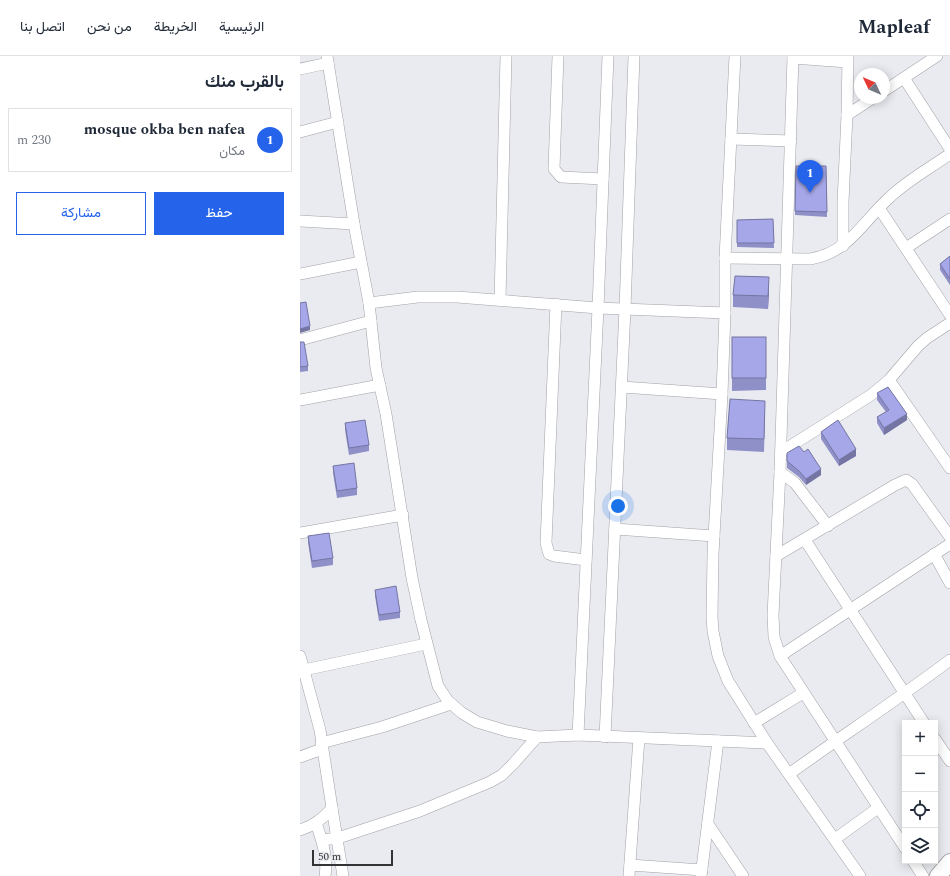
<!DOCTYPE html>
<html lang="ar">
<meta charset="utf-8">
<style>
:root{--surface:#fff;--page:#f6f6f7;--text:#1f2937;--muted:#747a83;--line:#e0e1e3;--accent:#2563eb}
body{margin:0;font-family:Spectral,Vazirmatn,serif;background:var(--page);color:var(--text);direction:rtl}
.controls{position:absolute;right:12px;bottom:12px;display:grid;overflow:hidden;border-radius:0px;box-shadow:0 2px 10px #0003}
.controls button{width:36px;height:36px;display:grid;place-items:center;padding:0;border:0;border-bottom:1px solid var(--line);background:var(--surface);color:var(--text);font:20px sans-serif}
.compass{position:absolute;left:554px;top:12px;width:36px;height:36px;border-radius:50%;background:var(--surface);box-shadow:0 2px 10px #0003;rotate:314deg}
.scale{position:absolute;left:12px;bottom:10px;width:81px;box-sizing:border-box;padding-left:4px;border:2px solid #343436;border-top:0;font-size:11px;line-height:14px;white-space:nowrap;color:#343436;-webkit-text-stroke:3px #eaebf0;paint-order:stroke}
.you{position:absolute;left:318px;top:450px;width:14px;height:14px;margin:-10px;border:3px solid #fff;border-radius:50%;background:#1a73e8;box-shadow:0 0 0 6px #1a73e833}
.badge{display:grid;place-items:center;width:26px;height:26px;border-radius:50%;background:var(--accent);color:#fff;font-size:13px;font-weight:700}
.pin{position:absolute;translate:-50% -33px;filter:drop-shadow(0 1px 2px #0008)}
.pin::after{content:'';position:absolute;top:21px;width:14px;height:12px;background:inherit;clip-path:polygon(0 0,100% 0,50% 100%)}
.list{margin:0;padding:0;list-style:none}
h2{display:flex;justify-content:space-between;align-items:center;height:52px;margin:0;padding:0 16px;font-size:17px}
h2 small{font-size:13px;font-weight:400;color:var(--muted)}
.list li{display:grid;grid-template-columns:26px 1fr auto;gap:12px;align-items:center;box-sizing:border-box;height:64px;margin:0 8px 8px;padding:0 8px;border:1px solid var(--line);border-radius:0px}
.list b{display:block;font-size:15px;white-space:nowrap}
.list p{margin:0;font-size:13px;white-space:nowrap;color:var(--muted)}
.list em{font-size:13px;font-style:normal;color:var(--muted)}
.actions{display:flex;gap:8px;padding:12px 16px}
.actions a{flex:1;padding:9px 0;border:1px solid var(--accent);border-radius:0px;text-align:center;font-size:14px;color:var(--accent)}
.actions .main{background:var(--accent);color:#fff}
.icon{flex:none;width:22px;height:22px;fill:none;stroke:currentColor;stroke-width:2;stroke-linecap:round;stroke-linejoin:round}
.map{position:relative;flex:none;width:650px;height:820px;overflow:hidden;direction:ltr}
header{display:flex;align-items:center;gap:24px;box-sizing:border-box;height:56px;padding:0 20px;background:var(--surface);border-bottom:1px solid var(--line)}
header strong{font-size:19px}
nav{display:flex;gap:22px;margin-inline-start:auto;font-size:14px}
main{display:flex}
aside{flex:1;background:var(--surface)}
.map>svg:first-child{display:block}
.lines{fill:none;stroke-linecap:round;stroke-linejoin:round}
.street-casing{stroke:#a1a2a7;stroke-width:12}
.secondary-casing{stroke:#a1a2a7;stroke-width:18}
.street{stroke:#fff;stroke-width:11}
.secondary{stroke:#fff;stroke-width:16}
.wall{fill:#8f90c8}
.shaded-wall{fill:#7475a2}
.building{fill:#a6a7e8;stroke:#7475a2}
</style>
<header>
<strong>Mapleaf</strong>
<nav><a>الرئيسية</a><a>الخريطة</a><a>من نحن</a><a>اتصل بنا</a></nav>
</header>
<main>
<div class="map">
<svg width="650" height="820" viewBox="0 0 650 820">
<rect width="100%" height="100%" fill="#eaebf0"/>
<g class="lines">
<!-- street casing -->
<g class="street-casing">
<g id="street">
<path d="M27,0L54,168L69,247L76,312L86,358L112,522L121,564L138,630L148,645L162,657L177,666L207,675L237,681L278,679L467,687"/>
<path d="M258,0L254,113L261,121L303,123"/>
<path d="M435,0L425,202V257L422,338L413,498L412,561L413,575L418,600L428,625L467,687L560,820"/>
<path d="M493,0L480,416L473,559L474,581L480,600L605,792"/>
<path d="M493,2L547,6"/>
<path d="M0,13L28,7"/>
<path d="M604,22L650,93"/>
<path d="M584,35L637,0"/>
<path d="M547,59L573,42"/>
<path d="M0,76L38,66"/>
<path d="M431,83L491,85"/>
<path d="M579,152L650,259"/>
<path d="M0,165L54,168"/>
<path d="M543,190V146L547,59L548,0"/>
<path d="M606,192L650,163"/>
<path d="M425,202L510,203C549,197 563,165 590,141C608,124 630,112 650,98"/>
<path d="M0,218L61,206"/>
<path d="M200,244L206,0"/>
<path d="M69,247L118,241H157L298,252L425,257"/>
<path d="M256,248L246,487L249,498L254,500L286,504"/>
<path d="M0,284L71,265"/>
<path d="M589,324L650,412"/>
<path d="M322,331L422,338"/>
<path d="M0,344L80,329"/>
<path d="M481,396L571,339L589,324L618,290L627,282L650,267"/>
<path d="M480,416L495,427L528,470"/>
<path d="M315,473L414,480"/>
<path d="M0,477L103,459"/>
<path d="M505,484L624,667"/>
<path d="M634,498L650,527"/>
<path d="M476,500L595,429L606,424L612,428L650,481"/>
<path d="M0,600L20,674L32,752C23,763 13,770 0,774"/>
<path d="M480,600L650,488"/>
<path d="M4,614L126,588"/>
<path d="M454,667L503,637"/>
<path d="M278,679L298,252L308,0"/>
<path d="M305,681L325,253L334,0"/>
<path d="M635,683L650,705"/>
<path d="M21,687L82,671L151,648"/>
<path d="M0,701L22,693"/>
<path d="M489,718C542,680 597,644 650,604"/>
<path d="M32,752L43,820"/>
<path d="M16,767C22,785 28,801 25,820"/>
<path d="M408,768L443,820"/>
<path d="M535,783L578,752"/>
<path d="M22,784L38,782L120,755L190,726L202,719L214,707L237,681"/>
<path d="M613,805L623,820"/>
<path d="M330,809L402,814"/>
<path d="M329,820L339,682"/>
<path d="M401,820L418,685"/>
</g>
</g>
<!-- secondary casing -->
<g class="secondary-casing">
<path id="secondary" d="M638,820L650,806"/>
</g>
<!-- street -->
<use href="#street" class="street"/>
<!-- secondary -->
<use href="#secondary" class="secondary"/>
</g>
<!-- wall -->
<g class="wall">
<path d="M496,110H526L527,161L495,159Z"/>
<path d="M473,163L474,192L437,191V164Z"/>
<path d="M650,200V229L640,214V208Z"/>
<path d="M469,234L468,253L433,251V239Z"/>
<path d="M432,281H466V334L432,335Z"/>
<path d="M0,286L8,310V315L0,316Z"/>
<path d="M577,337L607,364L584,379L577,367V361L586,356L577,344Z"/>
<path d="M465,357L464,396L427,394V382Z"/>
<path d="M45,367L69,389V395L49,399L45,374Z"/>
<path d="M521,376L556,400L539,410L521,383Z"/>
<path d="M504,396L521,419L506,429L499,421L487,412V405Z"/>
<path d="M33,410L57,432V439L37,442L33,417Z"/>
<path d="M8,480L33,502V509L12,512L8,487Z"/>
<path d="M75,534L100,556V562L79,565L75,540Z"/>
</g>
<!-- shaded-wall -->
<g class="shaded-wall">
<path d="M469,221V234L468,253V240Z"/>
<path d="M10,270V274L0,277V273Z"/>
<path d="M607,358V364L584,379V372Z"/>
<path d="M556,393V400L539,410V404Z"/>
<path d="M521,413V419L506,429V423Z"/>
</g>
<!-- building -->
<g class="building">
<path d="M496,110H526L527,156L495,155Z"/>
<path d="M473,163L474,187H437V164Z"/>
<path d="M650,200V223L640,208Z"/>
<path d="M435,220L469,221L468,240L433,239Z"/>
<path d="M6,246L10,270L0,273V247Z"/>
<rect x="432" y="281" width="34" height="41"/>
<path d="M0,286H4L8,310L0,311Z"/>
<path d="M588,331L607,358L584,372L577,361L589,354L577,337Z"/>
<path d="M430,343L465,345L464,383L427,382Z"/>
<path d="M65,364L69,389L49,392L45,367Z"/>
<path d="M538,364L556,393L539,404L521,376Z"/>
<path d="M499,390L504,396L508,393L521,413L506,423L499,415L487,405V397Z"/>
<path d="M54,407L57,432L37,435L33,410Z"/>
<path d="M29,477L33,502L12,505L8,480Z"/>
<path d="M96,530L100,556L79,559L75,534Z"/>
</g>
</svg>
<div class="controls">
<button>+</button>
<button>−</button>
<button><svg class="icon" aria-label="locate" viewBox="0 0 24 24"><circle cx="12" cy="12" r="6"/><path d="M12 2v4M12 18v4M2 12h4M18 12h4"/></svg></button>
<button><svg class="icon" aria-label="layers" viewBox="0 0 24 24"><path d="M12 4l9 5-9 5-9-5zM3 14l9 5 9-5"/></svg></button>
</div>
<svg class="compass" viewBox="-18 -18 36 36"><path d="M0-13l5 13h-10z" fill="#e53935"/><path d="M0 13l5-13h-10z" fill="#747a83"/></svg>
<div class="scale">50 m</div>
<div class="you"></div>
<div class="pin badge" style="left:510px;top:137px">1</div>
</div>
<aside>
<h2>بالقرب منك<small></small></h2>
<ul class="list">
<li><span class="badge">1</span><div><b>mosque okba ben nafea</b><p>مكان</p></div><em>230 m</em></li>
</ul>
<div class="actions"><a class="main">حفظ</a><a>مشاركة</a></div>
</aside>
</main>
